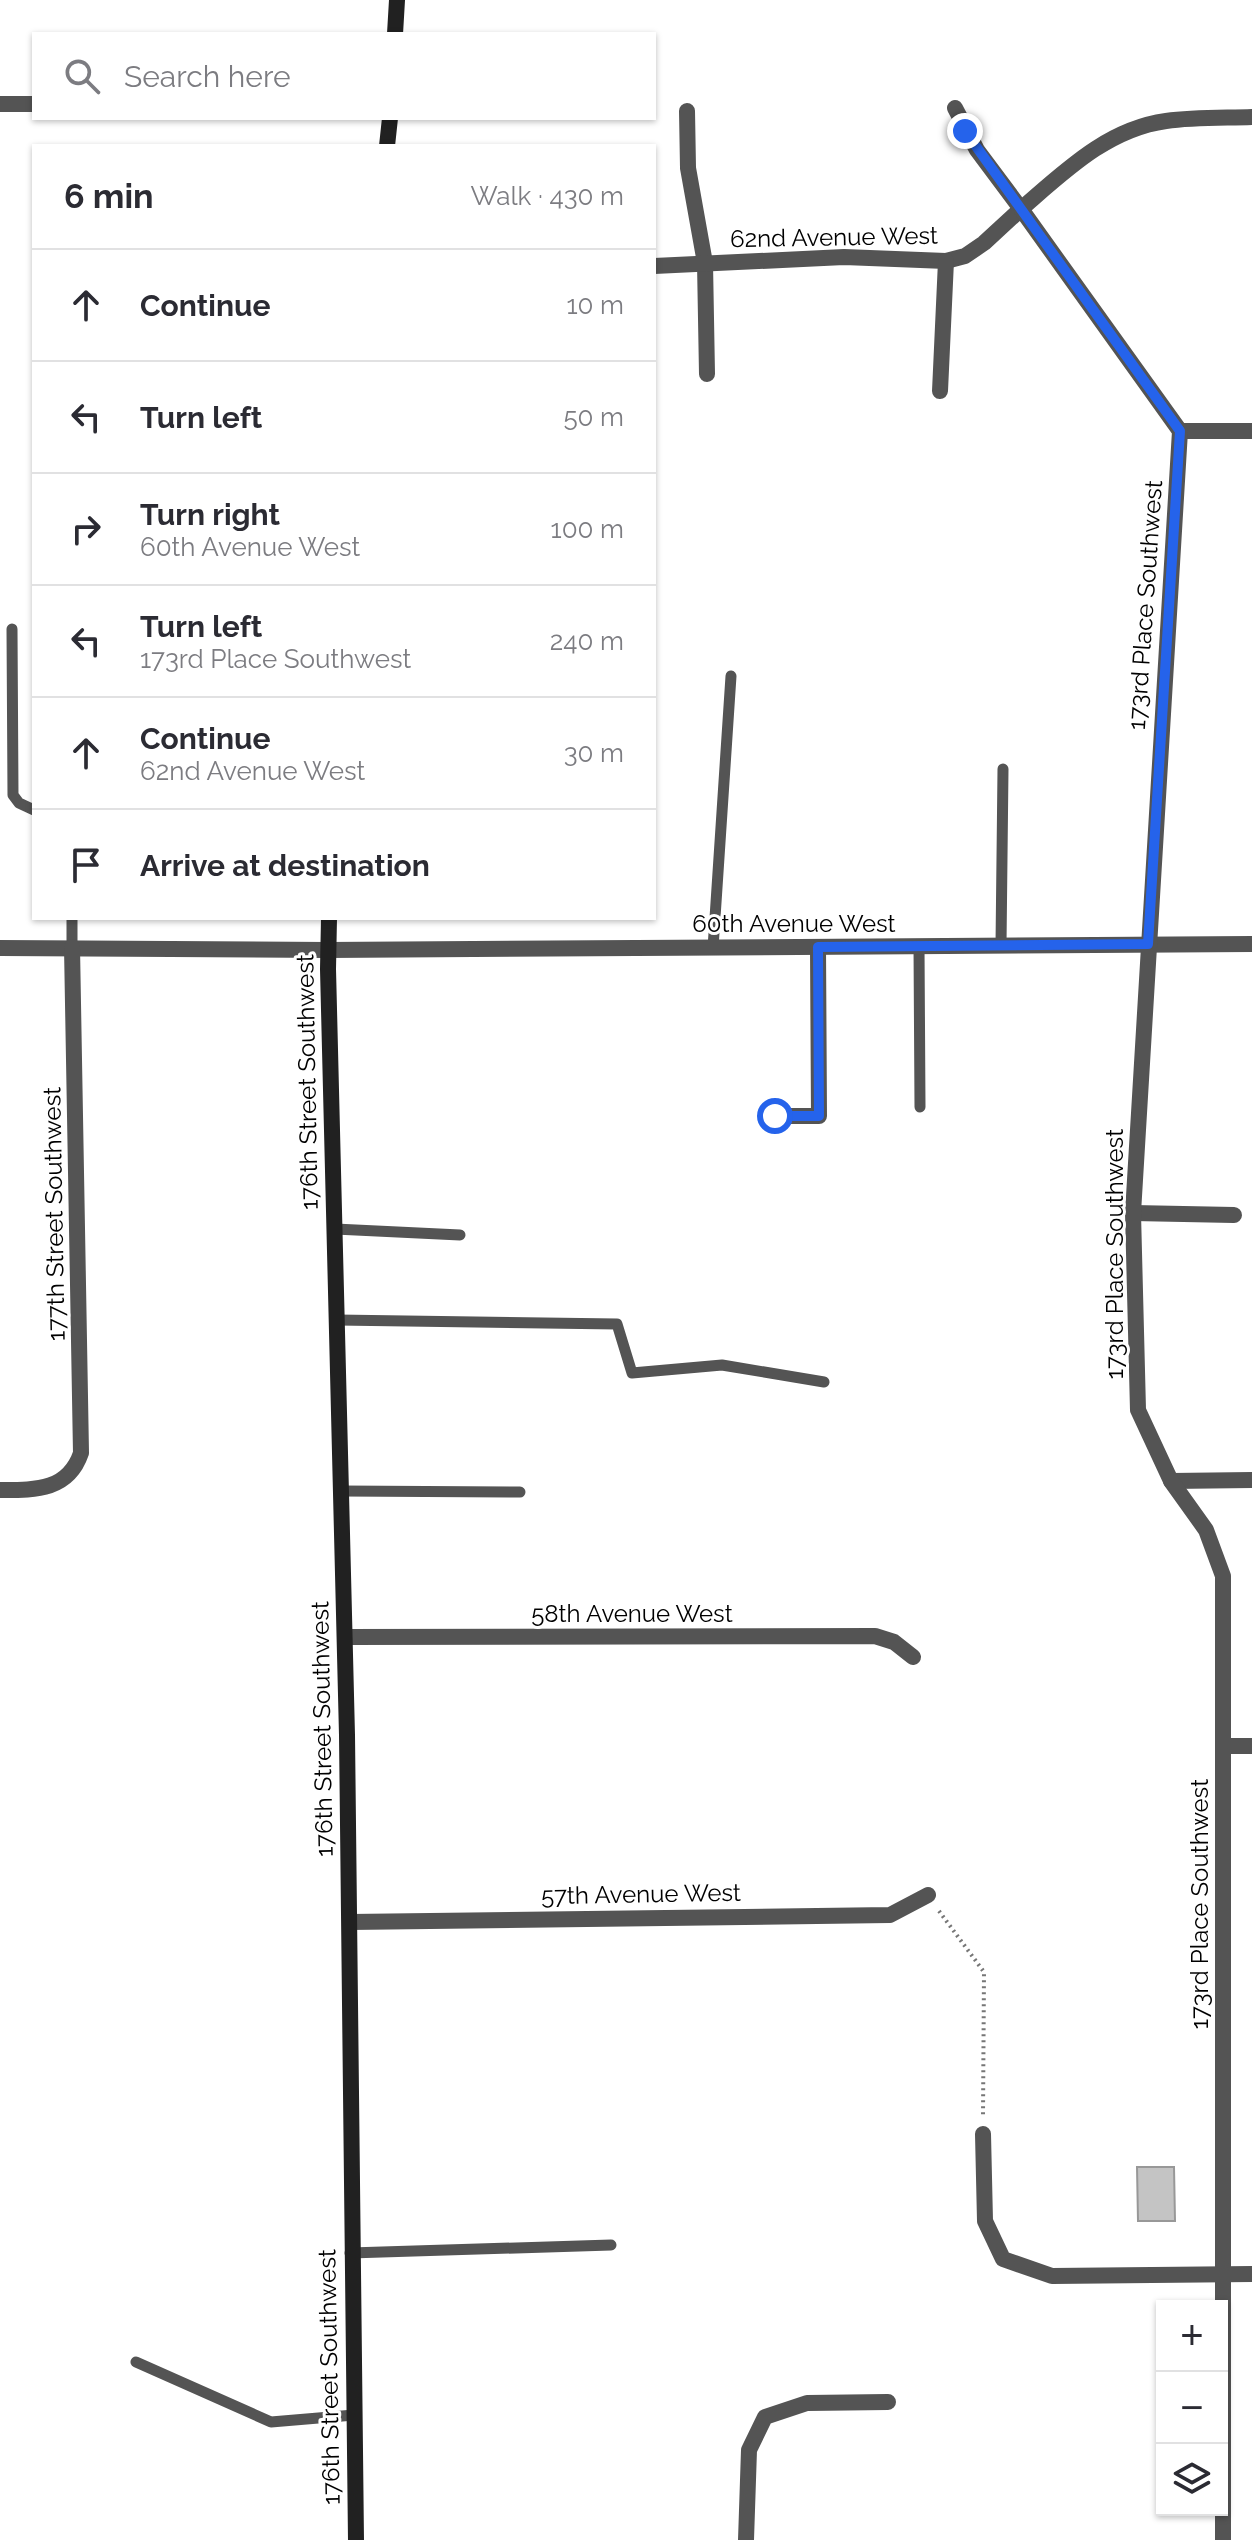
<!DOCTYPE html>
<meta charset="utf-8">
<style>
:root{--surface:#fff;--page:#f7f7f7;--text:#2b2b33;--muted:#7c7c81;--line:#e1e1e2}
body{margin:0;font-family:Raleway,sans-serif;background:var(--page);color:var(--text)}
.controls{position:absolute;right:24px;bottom:24px;display:grid;overflow:hidden;border-radius:0px;box-shadow:0 2px 6px #0004}
.controls button{width:72px;height:72px;display:grid;place-items:center;padding:0;border:0;border-bottom:2px solid var(--line);background:var(--surface);color:var(--text);font:40px sans-serif}
.stop{position:absolute;width:24px;height:24px;margin:-18px;border:6px solid #2563eb;border-radius:50%;background:#fff}
.stop.end{background:#2563eb;border-color:#fff;box-shadow:0 2px 8px #0008}
.list{margin:0;padding:0;list-style:none}
h2{display:flex;justify-content:space-between;align-items:center;height:104px;margin:0;padding:0 32px;font-size:34px}
h2 small{font-size:26px;font-weight:400;color:var(--muted)}
.list li{display:grid;grid-template-columns:52px 1fr auto;gap:24px;align-items:center;box-sizing:border-box;height:112px;padding:0 32px;border-top:2px solid var(--line)}
.list b{display:block;font-size:30px;white-space:nowrap}
.list p{margin:0;font-size:26px;white-space:nowrap;color:var(--muted)}
.list em{font-size:26px;font-style:normal;color:var(--muted)}
.icon{flex:none;width:44px;height:44px;fill:none;stroke:currentColor;stroke-width:2;stroke-linecap:round;stroke-linejoin:round}
.map{position:relative;flex:none;width:1252px;height:2540px;overflow:hidden}
.search{position:absolute;background:var(--surface);box-shadow:0 2px 6px #0004;left:32px;top:32px;width:624px;height:88px;display:flex;align-items:center;gap:20px;box-sizing:border-box;padding:0 28px;border-radius:0px;color:var(--muted);font-size:30px}
.panel{position:absolute;background:var(--surface);box-shadow:0 2px 6px #0004;left:32px;top:144px;width:624px;height:776px;border-radius:0px}
.map>svg:first-child{display:block}
.building{fill:#c4c4c4;stroke:#989898;stroke-width:2}
.lines{fill:none;stroke-linecap:round;stroke-linejoin:round}
.path{stroke:#767676;stroke-width:4;stroke-dasharray:2 4;stroke-linecap:butt}
.lane{stroke:#545454;stroke-width:11}
.street{stroke:#545454;stroke-width:16}
.secondary{stroke:#212121;stroke-width:16}
.route{stroke:#2563eb;stroke-width:10}
.labels{text-anchor:middle;dominant-baseline:central;stroke-width:6;stroke-linejoin:round;paint-order:stroke}
.street-label{font-size:24px;fill:#000;stroke:#fff}
</style>
<div class="map">
<svg width="1252" height="2540" viewBox="0 0 1252 2540">
<rect width="100%" height="100%" fill="#fff"/>
<!-- building -->
<path class="building" d="M1137,2167H1174L1175,2221H1138Z"/>
<g class="lines">
<!-- path -->
<path class="path" d="M939,1911L984,1972L983,2115"/>
<!-- lane -->
<g class="lane">
<path d="M12,629L13,795L19,803L34,810"/>
<path d="M1001,945L1003,769"/>
<path d="M919,946L920,1107"/>
<path d="M72,947V918"/>
<path d="M713,948L731,676"/>
<path d="M335,1229L460,1235"/>
<path d="M337,1320L617,1324L632,1373L722,1365L824,1382"/>
<path d="M341,1491L520,1492"/>
<path d="M350,2253L611,2245"/>
<path d="M136,2362L271,2422L354,2415"/>
</g>
<!-- street -->
<g class="street">
<path d="M0,104H34"/>
<path d="M687,111L688,168L705,263L707,374"/>
<path d="M654,266L844,257L946,261L965,256L984,243L1021,209L977,150L955,108"/>
<path d="M940,391L946,261"/>
<path d="M1180,431H1252"/>
<path d="M0,948L327,950L1252,944"/>
<path d="M775,1116H819L818,947"/>
<path d="M1133,1213L1234,1215"/>
<path d="M1171,1481L1252,1480"/>
<path d="M0,1490C35,1490 68,1491 81,1453L72,947"/>
<path d="M345,1637L875,1636L894,1642L913,1657"/>
<path d="M1224,1746H1252"/>
<path d="M350,1922L890,1915L928,1895"/>
<path d="M983,2134L985,2221L1003,2259L1052,2276L1252,2274"/>
<path d="M746,2540L749,2450L765,2417L807,2403L888,2402"/>
<path d="M1223,2540V1576L1206,1530L1171,1481L1138,1410L1133,1213L1180,431L1021,209C1064,172 1107,129 1166,121C1194,117 1224,118 1252,117"/>
</g>
<!-- secondary -->
<g class="secondary">
<path d="M395,34L397,0"/>
<path d="M387,146L390,118"/>
<path d="M329,918L328,969L347,1735L356,2540"/>
</g>
</g>
<g class="lines">
<!-- route -->
<path class="route" d="M775,1116H819L818,947L1148,944L1180,431L965,131"/>
</g>
<g class="labels">
<!-- street labels -->
<g class="street-label">
<text transform="translate(834 237) rotate(-1)">62nd Avenue West</text>
<text transform="translate(1145 605) rotate(-86)">173rd Place Southwest</text>
<text x="794" y="923">60th Avenue West</text>
<text transform="translate(307 1082) rotate(-91)">176th Street Southwest</text>
<text transform="translate(54 1214) rotate(-91)">177th Street Southwest</text>
<text transform="translate(1114 1254) rotate(-90)">173rd Place Southwest</text>
<text x="632" y="1613">58th Avenue West</text>
<text transform="translate(322 1729) rotate(-91)">176th Street Southwest</text>
<text transform="translate(641 1894) rotate(-1)">57th Avenue West</text>
<text transform="translate(1199 1904) rotate(-90)">173rd Place Southwest</text>
<text transform="translate(329 2377) rotate(-91)">176th Street Southwest</text>
</g>
</g>
</svg>
<div class="controls">
<button>+</button>
<button>−</button>
<button><svg class="icon" aria-label="layers" viewBox="0 0 24 24"><path d="M12 4l9 5-9 5-9-5zM3 14l9 5 9-5"/></svg></button>
</div>
<div class="stop" style="left:775px;top:1116px"></div>
<div class="stop end" style="left:965px;top:131px"></div>
<div class="search"><svg class="icon" aria-label="search" viewBox="0 0 24 24"><circle cx="10" cy="10" r="6"/><path d="M15 15l6 6"/></svg>Search here</div>
<section class="panel">
<h2>6 min<small>Walk · 430 m</small></h2>
<ul class="list">
<li><svg class="icon" aria-label="ahead" viewBox="0 0 24 24"><path d="M12 20V5M6 11l6-6 6 6"/></svg><div><b>Continue</b></div><em>10 m</em></li>
<li><svg class="icon" aria-label="left" viewBox="0 0 24 24"><path d="M17 20v-9H6M10 6l-5 5 5 5"/></svg><div><b>Turn left</b></div><em>50 m</em></li>
<li><svg class="icon" aria-label="right" viewBox="0 0 24 24"><path d="M7 20v-9h11M14 6l5 5-5 5"/></svg><div><b>Turn right</b><p>60th Avenue West</p></div><em>100 m</em></li>
<li><svg class="icon" aria-label="left" viewBox="0 0 24 24"><path d="M17 20v-9H6M10 6l-5 5 5 5"/></svg><div><b>Turn left</b><p>173rd Place Southwest</p></div><em>240 m</em></li>
<li><svg class="icon" aria-label="ahead" viewBox="0 0 24 24"><path d="M12 20V5M6 11l6-6 6 6"/></svg><div><b>Continue</b><p>62nd Avenue West</p></div><em>30 m</em></li>
<li><svg class="icon" aria-label="arrive" viewBox="0 0 24 24"><path d="M6 21V4h12l-3 4 3 4H6"/></svg><div><b>Arrive at destination</b></div></li>
</ul>
</section>
</div>
